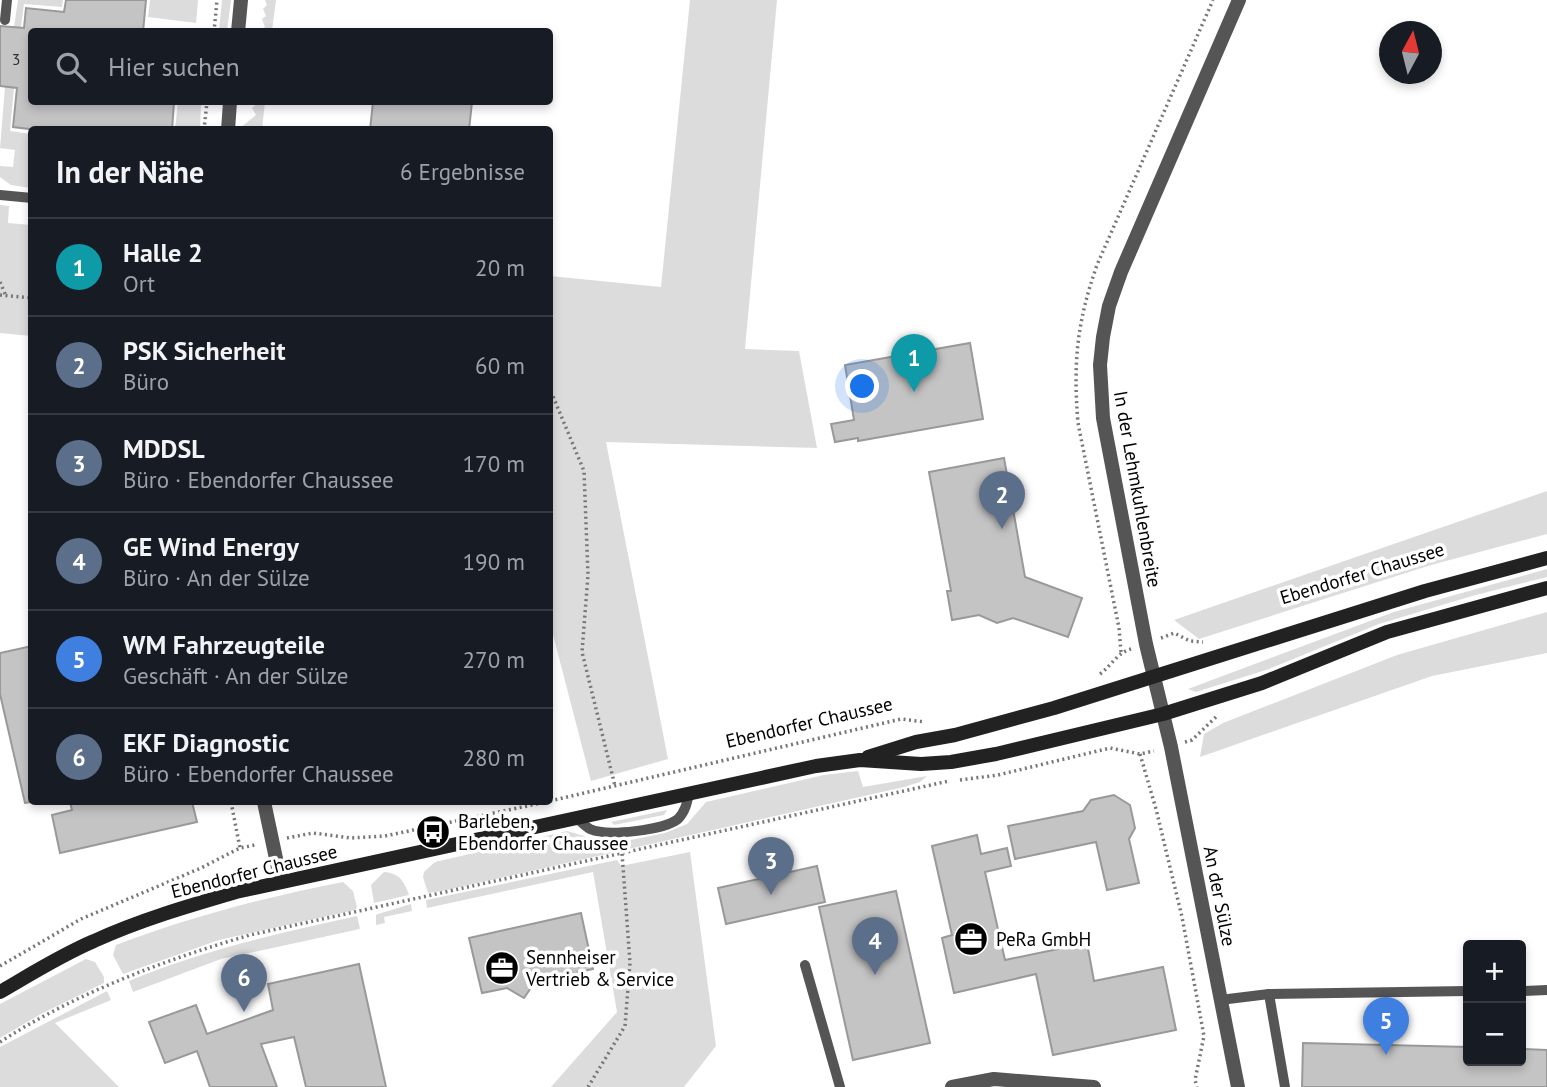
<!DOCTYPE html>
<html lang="de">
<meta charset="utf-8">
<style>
:root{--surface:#171b24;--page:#242831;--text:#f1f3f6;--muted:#9ea1a6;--line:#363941;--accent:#858687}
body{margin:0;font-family:"PT Sans",sans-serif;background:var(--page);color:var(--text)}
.controls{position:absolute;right:21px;bottom:21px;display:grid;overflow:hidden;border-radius:7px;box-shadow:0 4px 10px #0003}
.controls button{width:63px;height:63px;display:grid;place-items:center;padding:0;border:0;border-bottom:2px solid var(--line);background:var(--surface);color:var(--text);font:35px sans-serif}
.compass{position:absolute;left:1379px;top:21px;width:63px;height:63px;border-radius:50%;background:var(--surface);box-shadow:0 4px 10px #0003;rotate:7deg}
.you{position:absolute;left:863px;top:387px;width:24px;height:24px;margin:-18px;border:5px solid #fff;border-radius:50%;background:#1a73e8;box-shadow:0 0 0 10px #1a73e833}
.badge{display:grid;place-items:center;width:46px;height:46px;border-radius:50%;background:var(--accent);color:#fff;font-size:23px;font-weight:700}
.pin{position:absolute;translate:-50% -58px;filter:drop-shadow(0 2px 4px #0008)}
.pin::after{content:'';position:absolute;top:37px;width:24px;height:21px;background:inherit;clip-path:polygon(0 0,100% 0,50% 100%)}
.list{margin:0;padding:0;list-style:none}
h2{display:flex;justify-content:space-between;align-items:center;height:91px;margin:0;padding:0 28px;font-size:30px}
h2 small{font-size:23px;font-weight:400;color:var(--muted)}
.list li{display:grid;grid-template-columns:46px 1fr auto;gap:21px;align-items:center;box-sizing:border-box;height:98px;padding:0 28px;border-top:2px solid var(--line)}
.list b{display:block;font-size:26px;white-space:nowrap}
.list p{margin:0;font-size:23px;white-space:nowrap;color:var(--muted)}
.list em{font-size:23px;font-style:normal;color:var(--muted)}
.icon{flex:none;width:38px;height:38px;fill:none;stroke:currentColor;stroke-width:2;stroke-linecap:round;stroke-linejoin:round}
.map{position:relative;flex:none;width:1547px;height:1087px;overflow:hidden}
.search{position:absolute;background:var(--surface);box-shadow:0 4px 10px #0003;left:28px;top:28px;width:525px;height:77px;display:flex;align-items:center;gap:18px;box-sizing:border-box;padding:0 24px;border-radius:7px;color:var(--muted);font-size:26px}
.panel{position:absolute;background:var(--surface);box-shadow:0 4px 10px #0003;left:28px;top:126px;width:525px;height:679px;border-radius:7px}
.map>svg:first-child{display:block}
.green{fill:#dcdcdc}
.building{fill:#c4c4c4;stroke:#999;stroke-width:2}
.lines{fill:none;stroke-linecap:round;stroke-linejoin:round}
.path{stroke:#777;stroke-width:3.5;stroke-dasharray:2 3.5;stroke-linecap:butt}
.lane{stroke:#555;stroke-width:10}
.street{stroke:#555;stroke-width:14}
.secondary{stroke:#222;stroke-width:14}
.labels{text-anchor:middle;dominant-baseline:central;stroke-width:7;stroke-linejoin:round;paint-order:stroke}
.number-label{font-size:16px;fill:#313131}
.street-label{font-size:19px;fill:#000;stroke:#fff}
.poi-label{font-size:19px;fill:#000;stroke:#fff;text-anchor:start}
</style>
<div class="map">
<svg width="1547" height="1087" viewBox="0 0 1547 1087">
<rect width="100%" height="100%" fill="#fff"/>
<!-- green -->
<g class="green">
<path d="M18,0H63L62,7L24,4L21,27H14Z"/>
<path d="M150,0H198L196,23L148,17Z"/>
<path d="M222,0H231L227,31H219Z"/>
<path d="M265,0H276L272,31H259L265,27L262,19L266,16L263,9L267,5Z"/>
<path d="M690,0H777L745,349L799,351L817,448L606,442L668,759L591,781L550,623V276L661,287Z"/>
<path d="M5,87L14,88L10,131L31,134V188L11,185L0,177V166L13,167L15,150L0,148Z"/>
<path d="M178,102L201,105L200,129H175Z"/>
<path d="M255,102H265L262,129H239L256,115L252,108L257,104Z"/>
<path d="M0,205L9,206L8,223L31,225V336L0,333Z"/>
<path d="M1547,491V534L1431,565L1199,639L1174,620Z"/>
<path d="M1547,569V577L1472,596L1379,624L1269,669L1196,692L1188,689L1394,612Z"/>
<path d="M1547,612V653L1432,676L1200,757L1204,734L1223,723L1397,655Z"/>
<path d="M858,771L863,787L927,776L920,782L904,787L442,891L428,893L423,877L424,872L435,862L567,831L611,844L665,833L687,824L706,802L824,775Z"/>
<path d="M667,810L664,815L614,825L611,822Z"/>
<path d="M690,852L716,1046L684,1087H551L617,1012L593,872L427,908L426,900L617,860L621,866Z"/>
<path d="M384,872C400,873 404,882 409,895L374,903L371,885Z"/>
<path d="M343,882L353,891L357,907L355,910L219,940L123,974L113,955L116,945C190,917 266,897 343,882Z"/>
<path d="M411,904L412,911L384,917L385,923L376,925V915L378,914Z"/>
<path d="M357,916L360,929L221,959L133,992L129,981C202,950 280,933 357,916Z"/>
<path d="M86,959L95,962L104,977V983L41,1014L0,1038V1004Z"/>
<path d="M107,991L111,1000L55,1023L119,1087H0V1047Z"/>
</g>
<!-- building -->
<g class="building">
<path d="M66,0H146L143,32H32V102H174L172,130H38L13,127L17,88L0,86V26L24,28L26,8L64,12Z"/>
<path d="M373,102H472L469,130H370Z"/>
<path d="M970,343L983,419L858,441V438L835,442L831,424L854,420L845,365Z"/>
<path d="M1004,458L1025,577L1082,598L1068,637L1013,618L997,623L979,615L952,620L947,591H951L929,472Z"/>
<path d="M32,646V802L25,803L0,694V653Z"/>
<path d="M1114,795L1130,805L1135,828L1129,839L1139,883L1107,890L1096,842L1015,859L1008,826L1083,811L1091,800Z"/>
<path d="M70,802H192L197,822L60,853L52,815L72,810Z"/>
<path d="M977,835L981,854L1007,848L1011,866L985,872L1005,960L1087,943L1094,981L1163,967L1176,1030L1053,1055L1036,974L954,993L942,938L952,935L932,846Z"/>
<path d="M817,866L825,902L726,924L718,888Z"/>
<path d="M896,891L930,1043L853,1060L819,907Z"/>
<path d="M581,913L593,969L535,982L524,998L507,988L482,993L469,938Z"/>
<path d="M359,964L386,1087H306L294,1037L261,1044L277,1087H210L197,1051L165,1063L149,1022L196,1005L207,1034L273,1010L268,984Z"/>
<path d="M1303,1043L1468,1047V1061H1521V1049L1547,1050V1087H1302Z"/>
</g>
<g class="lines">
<!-- path -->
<g class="path">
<path d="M214,32L217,0"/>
<path d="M204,130L207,102"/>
<path d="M0,282L6,296"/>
<path d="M0,295L32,298"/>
<path d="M550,392L552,394L584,471L588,575L582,652L615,786"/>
<path d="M1161,638L1174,633L1190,641L1203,642"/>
<path d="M1121,652L1119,628L1078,423C1073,362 1077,322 1097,265L1213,0"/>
<path d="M1100,674C1112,665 1117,653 1131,649"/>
<path d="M1185,742L1192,740L1217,716"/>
<path d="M1140,754L1156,809L1182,917L1204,1036L1195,1080L1197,1087"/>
<path d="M960,780L998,775L1110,748L1140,754L1154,751"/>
<path d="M550,801L901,719L925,722"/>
<path d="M231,802L240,848"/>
<path d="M287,838L313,833L351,838L385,836L546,802"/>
<path d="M0,966L81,919L201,868L240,848L255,845"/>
<path d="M0,1042C76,993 164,960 250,935L949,781"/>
<path d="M588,1087L625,1026L630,963L622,853"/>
</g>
<!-- lane -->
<g class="lane">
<path d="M5,20L7,0"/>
<path d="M0,195L32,198"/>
<path d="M577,818C581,822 586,827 590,829C607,837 664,830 678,819C685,812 687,803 689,794"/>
<path d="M805,965L840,1087"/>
<path d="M1521,991L1547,990"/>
<path d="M1269,994L1285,1087"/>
<path d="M1220,1000L1269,994L1468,991"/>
</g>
<!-- street -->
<g class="street">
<path d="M238,32L241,0"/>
<path d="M228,130L230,102"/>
<path d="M264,802L281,882"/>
<path d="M952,1087L994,1079L1094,1087"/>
<path d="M1238,1087L1171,747L1146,644L1103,418L1100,365L1103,337L1109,306L1121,272L1239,0"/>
</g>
<!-- secondary -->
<g class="secondary">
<path d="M868,757L916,742L955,735L1054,708L1425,591L1547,558"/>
<path d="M0,992C31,974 61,955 94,941C140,920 188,906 236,892L816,766L860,760L921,764L951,762L996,754L1163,714L1262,683L1387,632L1547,588"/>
</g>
</g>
<!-- icons -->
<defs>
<g id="bus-disc" transform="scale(1.75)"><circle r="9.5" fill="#000" stroke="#fff"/><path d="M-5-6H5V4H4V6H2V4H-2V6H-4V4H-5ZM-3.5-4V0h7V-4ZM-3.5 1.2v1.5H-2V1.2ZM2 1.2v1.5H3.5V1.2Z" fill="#fff"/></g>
<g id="office-disc" transform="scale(1.75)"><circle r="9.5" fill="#000" stroke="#fff"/><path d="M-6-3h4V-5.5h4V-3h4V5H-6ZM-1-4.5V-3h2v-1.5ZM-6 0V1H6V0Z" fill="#fff"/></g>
</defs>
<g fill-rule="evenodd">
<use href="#bus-disc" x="433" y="832"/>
<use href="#office-disc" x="971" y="939"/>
<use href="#office-disc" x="502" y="968"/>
</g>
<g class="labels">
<!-- number labels -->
<g class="number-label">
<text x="16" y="59">3</text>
</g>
<!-- street labels -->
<g class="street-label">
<text transform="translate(1138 489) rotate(80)">In der Lehmkuhlenbreite</text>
<text transform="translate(1362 573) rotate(-17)">Ebendorfer Chaussee</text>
<text transform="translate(809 722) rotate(-13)">Ebendorfer Chaussee</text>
<text transform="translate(254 871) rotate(-14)">Ebendorfer Chaussee</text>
<text transform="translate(1220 896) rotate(79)">An der Sülze</text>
</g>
<!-- poi labels -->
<g class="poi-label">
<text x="458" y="821">Barleben,<tspan x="458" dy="22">Ebendorfer Chaussee</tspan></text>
<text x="996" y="939">PeRa GmbH</text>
<text x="526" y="957">Sennheiser<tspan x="526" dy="22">Vertrieb &amp; Service</tspan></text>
</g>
</g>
</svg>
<div class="controls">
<button>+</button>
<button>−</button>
</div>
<svg class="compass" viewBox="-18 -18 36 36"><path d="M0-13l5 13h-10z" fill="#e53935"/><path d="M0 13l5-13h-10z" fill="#9ea1a6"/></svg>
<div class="you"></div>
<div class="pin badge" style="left:914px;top:392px;background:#0f9aa8">1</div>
<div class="pin badge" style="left:1002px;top:529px;background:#5c6f8a">2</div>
<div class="pin badge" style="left:771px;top:895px;background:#5c6f8a">3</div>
<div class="pin badge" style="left:875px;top:975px;background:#5c6f8a">4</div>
<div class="pin badge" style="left:1386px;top:1055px;background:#3f7fe0">5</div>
<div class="pin badge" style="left:244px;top:1012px;background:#5c6f8a">6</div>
<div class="search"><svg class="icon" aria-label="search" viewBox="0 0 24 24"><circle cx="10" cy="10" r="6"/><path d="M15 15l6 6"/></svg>Hier suchen</div>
<section class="panel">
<h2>In der Nähe<small>6 Ergebnisse</small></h2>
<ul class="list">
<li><span class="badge" style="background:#0f9aa8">1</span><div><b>Halle 2</b><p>Ort</p></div><em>20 m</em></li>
<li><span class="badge" style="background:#5c6f8a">2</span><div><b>PSK Sicherheit</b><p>Büro</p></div><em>60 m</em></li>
<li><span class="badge" style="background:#5c6f8a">3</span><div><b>MDDSL</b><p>Büro · Ebendorfer Chaussee</p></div><em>170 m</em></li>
<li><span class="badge" style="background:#5c6f8a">4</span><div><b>GE Wind Energy</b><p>Büro · An der Sülze</p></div><em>190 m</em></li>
<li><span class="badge" style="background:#3f7fe0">5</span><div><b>WM Fahrzeugteile</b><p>Geschäft · An der Sülze</p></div><em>270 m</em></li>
<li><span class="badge" style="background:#5c6f8a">6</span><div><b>EKF Diagnostic</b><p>Büro · Ebendorfer Chaussee</p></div><em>280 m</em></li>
</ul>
</section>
</div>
